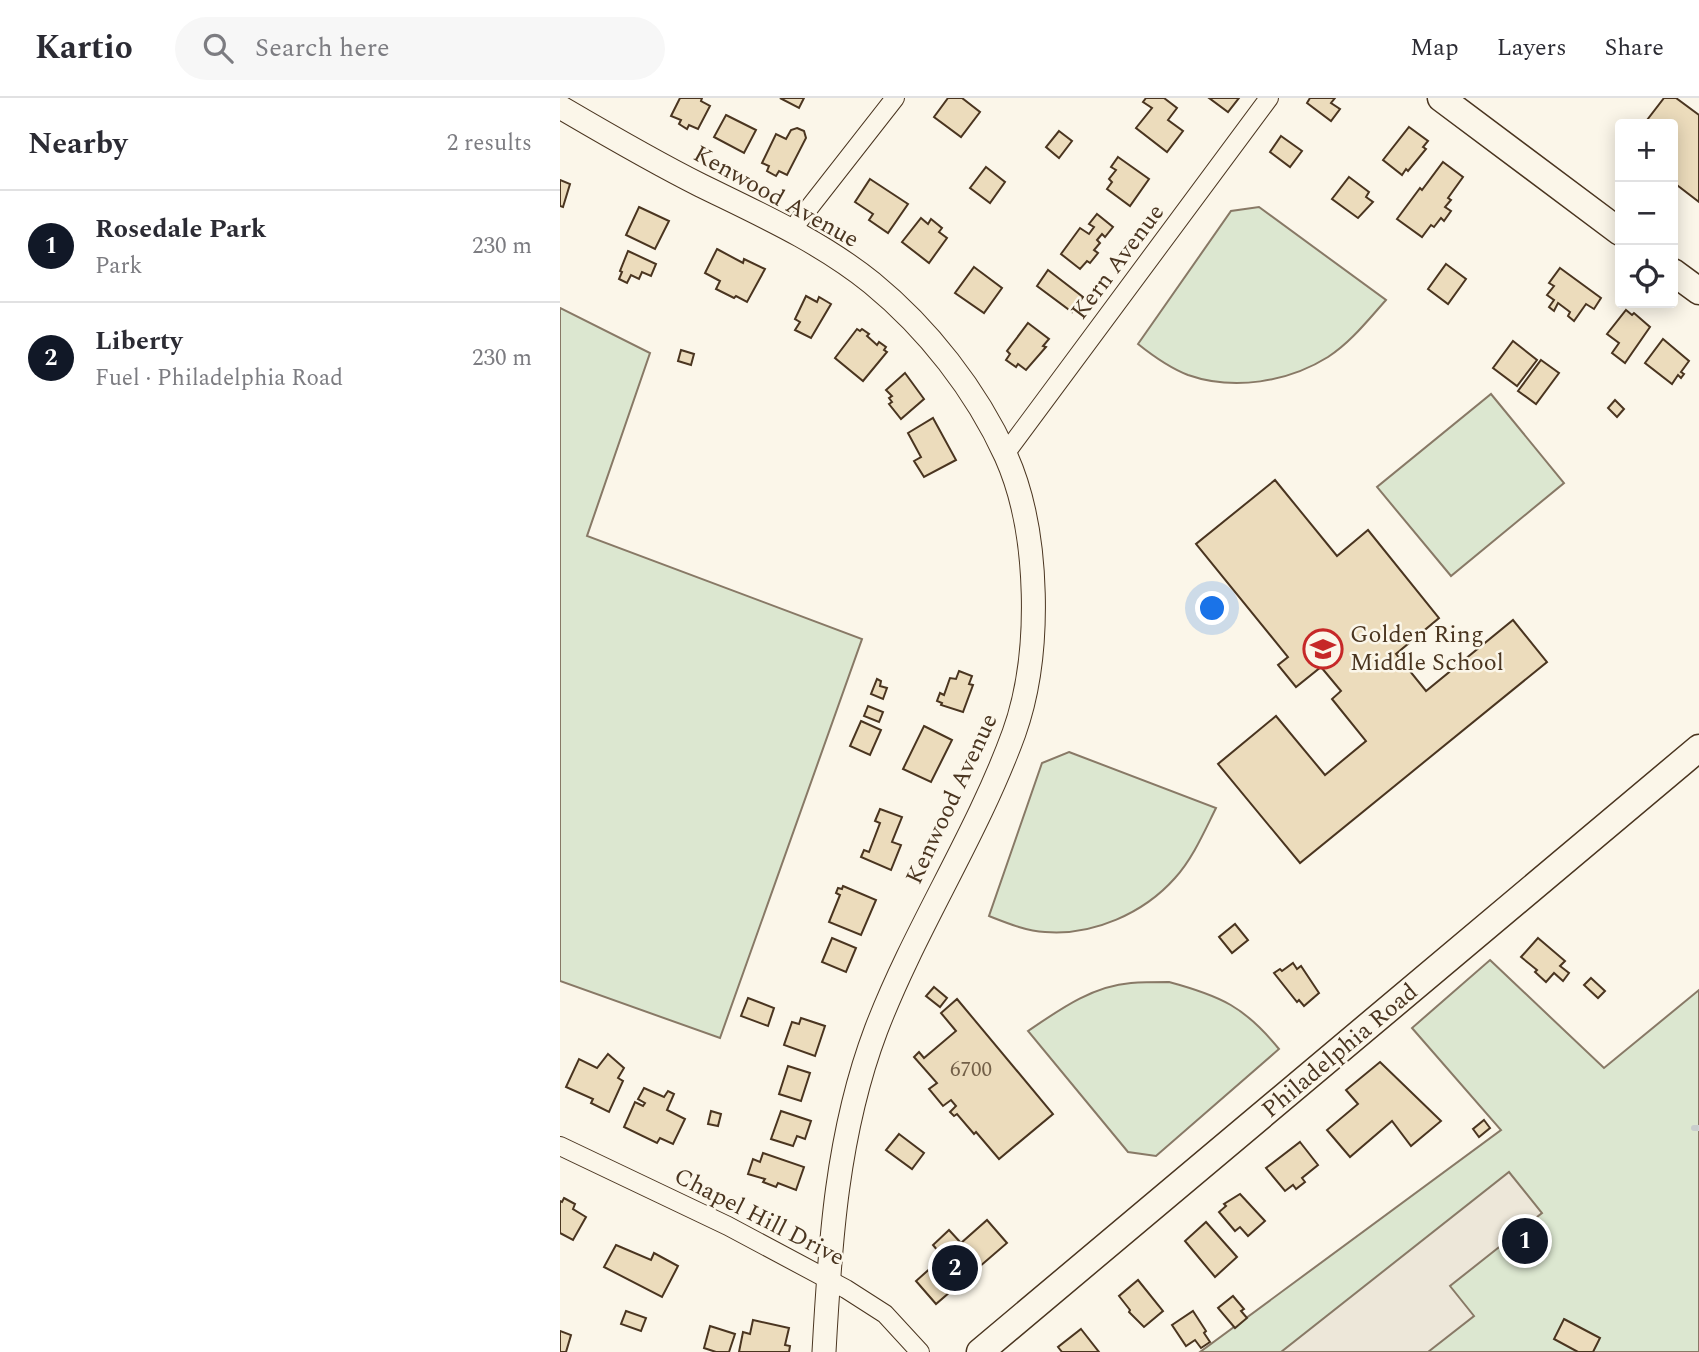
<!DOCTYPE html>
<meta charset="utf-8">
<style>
:root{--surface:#fff;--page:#f7f7f7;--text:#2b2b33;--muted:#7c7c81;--line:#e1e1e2;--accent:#111827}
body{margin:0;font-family:Spectral,serif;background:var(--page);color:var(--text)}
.controls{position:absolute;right:21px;top:21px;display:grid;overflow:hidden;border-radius:7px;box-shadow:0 4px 18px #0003}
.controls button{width:63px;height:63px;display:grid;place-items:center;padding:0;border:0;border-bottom:2px solid var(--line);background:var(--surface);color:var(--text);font:35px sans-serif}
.you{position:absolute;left:653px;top:511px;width:24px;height:24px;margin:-18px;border:5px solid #fff;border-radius:50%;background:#1a73e8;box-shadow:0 0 0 10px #1a73e833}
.badge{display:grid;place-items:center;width:46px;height:46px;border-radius:50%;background:var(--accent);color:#fff;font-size:23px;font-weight:700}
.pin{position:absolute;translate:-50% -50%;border:4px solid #fff;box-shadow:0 2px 7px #0006}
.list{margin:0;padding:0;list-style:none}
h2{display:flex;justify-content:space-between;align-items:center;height:91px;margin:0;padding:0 28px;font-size:30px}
h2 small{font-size:23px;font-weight:400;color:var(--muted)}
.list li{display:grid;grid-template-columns:46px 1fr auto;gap:21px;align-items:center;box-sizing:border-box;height:112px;padding:0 28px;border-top:2px solid var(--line)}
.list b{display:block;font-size:26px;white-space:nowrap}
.list p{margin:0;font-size:23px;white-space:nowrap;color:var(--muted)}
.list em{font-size:23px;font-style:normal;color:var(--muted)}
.icon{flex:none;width:38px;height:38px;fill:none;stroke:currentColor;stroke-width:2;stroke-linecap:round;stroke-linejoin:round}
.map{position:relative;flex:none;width:1139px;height:1254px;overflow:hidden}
header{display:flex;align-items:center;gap:42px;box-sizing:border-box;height:98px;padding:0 35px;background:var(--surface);border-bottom:2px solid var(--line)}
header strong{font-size:33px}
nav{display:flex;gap:38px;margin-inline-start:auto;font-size:24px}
.search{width:490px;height:63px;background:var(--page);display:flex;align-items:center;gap:18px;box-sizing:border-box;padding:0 24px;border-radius:38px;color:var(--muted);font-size:26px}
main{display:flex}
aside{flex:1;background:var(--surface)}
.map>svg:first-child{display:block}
.green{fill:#dce7d0;stroke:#887966;stroke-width:2}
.parking{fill:#ede7d9;stroke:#887966;stroke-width:2}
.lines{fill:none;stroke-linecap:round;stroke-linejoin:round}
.stream{stroke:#c9cecd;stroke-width:6}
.building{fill:#ecdcbc;stroke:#4a3520;stroke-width:2}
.minor-casing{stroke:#4a3520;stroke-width:20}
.tertiary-casing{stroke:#4a3520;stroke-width:25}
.secondary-casing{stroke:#4a3520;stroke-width:29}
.minor{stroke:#fbf6e9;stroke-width:18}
.tertiary{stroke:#fbf6e9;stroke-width:23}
.secondary{stroke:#fbf6e9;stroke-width:26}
.labels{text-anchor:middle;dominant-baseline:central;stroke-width:5;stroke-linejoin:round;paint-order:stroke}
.number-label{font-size:21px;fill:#725f47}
.street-label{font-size:24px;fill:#4a3520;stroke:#fbf6e9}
.poi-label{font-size:24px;fill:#4a3520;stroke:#fbf6e9;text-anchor:start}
</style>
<header>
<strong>Kartio</strong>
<div class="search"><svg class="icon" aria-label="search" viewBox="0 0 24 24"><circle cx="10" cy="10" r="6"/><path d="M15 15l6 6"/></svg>Search here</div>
<nav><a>Map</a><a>Layers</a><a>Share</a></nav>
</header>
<main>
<aside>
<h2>Nearby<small>2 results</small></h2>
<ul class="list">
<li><span class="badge">1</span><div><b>Rosedale Park</b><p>Park</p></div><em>230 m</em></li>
<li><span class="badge">2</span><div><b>Liberty</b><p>Fuel · Philadelphia Road</p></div><em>230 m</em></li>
</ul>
</aside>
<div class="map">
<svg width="1139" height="1254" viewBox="0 0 1139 1254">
<rect width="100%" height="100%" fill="#fbf6e9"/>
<!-- green -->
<g class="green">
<path d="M699,109L826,202C808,222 791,244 768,259C728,284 674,293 628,277C610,270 593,258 578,246L671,113Z"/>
<path d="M0,210L90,255L27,438L302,541L160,940L0,883Z"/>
<path d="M931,296L1004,385L891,478L817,389Z"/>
<path d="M509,654L656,710C644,734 633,760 615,780C584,815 533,838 485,834C466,833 447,825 429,818L482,665Z"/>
<path d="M930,862L1044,970L1139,892V1254H640L941,1032L852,930Z"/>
<path d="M609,884C661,898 685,909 719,951L596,1058L568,1054L468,933C499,912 532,888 571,885C583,884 596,884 609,884Z"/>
</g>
<!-- parking -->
<path class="parking" d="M949,1074L982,1115L890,1188L914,1218L868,1254H721Z"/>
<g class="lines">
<!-- stream -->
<path class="stream" d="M1134,1030H1139"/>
</g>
<!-- building -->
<g class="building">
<path d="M120,0H142L141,3L150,8L138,31L129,27L127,31L119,26L121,22L111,18Z"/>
<path d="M220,0H244L239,10Z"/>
<path d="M388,0H402L420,14L401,39L374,19Z"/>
<path d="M586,0H604L617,10L608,22L623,33L607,54L576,30L592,10L583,4Z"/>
<path d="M649,0H679L668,14Z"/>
<path d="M750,0H775L771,5L780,11L771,23L747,5Z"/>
<path d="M1104,0H1116L1139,17V104L1113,84V26H1084Z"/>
<path d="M166,17L196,32L184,55L154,39Z"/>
<path d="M849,29L868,43L863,49L866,51L848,73L846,71L842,77L823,62Z"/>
<path d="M237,30L244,33L246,40L227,77L219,73L216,78L207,73L209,68L202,65L216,36L226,41L231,32Z"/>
<path d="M499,33L512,43L499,60L486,49Z"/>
<path d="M721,38L742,53L730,69L710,54Z"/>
<path d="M558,59L589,81L570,108L547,91L552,84L549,81L556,72L551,69Z"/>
<path d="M883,64L903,79L888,100L891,102L885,109L891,113L884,123L881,120L874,129L871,127L862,139L837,121L860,90L862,92Z"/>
<path d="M426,69L445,84L430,105L410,90Z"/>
<path d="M789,79L809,94L806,99L813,104L798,120L772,101Z"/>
<path d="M310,81L348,106L328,135L309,122L313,116L295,104Z"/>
<path d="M0,82L10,86L3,109L0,108Z"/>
<path d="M79,109L109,123L95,151L66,137Z"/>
<path d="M537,116L553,129L545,139L542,136L537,142L540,145L534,152L538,155L530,165L527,163L520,171L501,156L520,130L529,136L534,129L529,126Z"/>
<path d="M361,120L368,126L371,121L382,130L379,134L387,140L369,165L342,144Z"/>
<path d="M157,151L183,165L184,161L205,171L187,204L176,198L174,200L156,191L160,183L145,175Z"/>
<path d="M68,153L96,166L91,178L82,174L79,181L71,177L67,185L59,181L62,174L60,173Z"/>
<path d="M886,166L906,181L888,206L868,191Z"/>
<path d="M414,169L442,190L424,215L395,195Z"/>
<path d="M1000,170L1041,200L1034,211L1026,206L1014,223L1008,218L1010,214L998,205L994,213L989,209L994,202L987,197L994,188L989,185Z"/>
<path d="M488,172L523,199L512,214L477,188Z"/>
<path d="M246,198L257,204L259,199L271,206L251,240L235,232L240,224L235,221Z"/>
<path d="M1066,212L1072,217L1074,215L1090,229L1065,265L1052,255L1059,245L1047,236Z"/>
<path d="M468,225L489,241L483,248L486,249L466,272L458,266L456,269L446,262L450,256L447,253Z"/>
<path d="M297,231L300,233L302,231L309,236L307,238L317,247L319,244L326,249L324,252L327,254L303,283L275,260Z"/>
<path d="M1103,241L1129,263L1121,274L1124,276L1121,280L1118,277L1112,286L1085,265Z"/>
<path d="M953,243L977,262L957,288L933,270Z"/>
<path d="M121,252L134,256L131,267L118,263Z"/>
<path d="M981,262L999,275L976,306L958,293Z"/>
<path d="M345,275L364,301L341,321L329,306L332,304L329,300L332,298L326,292Z"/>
<path d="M1055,302L1064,311L1057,319L1048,310Z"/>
<path d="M373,320L396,362L364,379L354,363L361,359L348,335Z"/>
<path d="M715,382L777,458L808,432L879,520L836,556L866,593L953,522L987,564L740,765L658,666L716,618L765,677L806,643L772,601L781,593L761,569L736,589L718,567L728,559L636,446Z"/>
<path d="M399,573L412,578L409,586L413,587L403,614L381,607L382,605L377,603L380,595L384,597L390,580L396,581Z"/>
<path d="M317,581L321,583L320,588L327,590L323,601L311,596Z"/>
<path d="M308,608L323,614L319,624L304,618Z"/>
<path d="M301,623L321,632L310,657L290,648Z"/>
<path d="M364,628L392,642L371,684L343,671Z"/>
<path d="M320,711L342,719L332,744L341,747L331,772L301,759L304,752L309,754L320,725L315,723Z"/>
<path d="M283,788L316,802L301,837L269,824L280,797L276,795L278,790L282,791Z"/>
<path d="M675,826L688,842L672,855L659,839Z"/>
<path d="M272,840L296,850L286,874L262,864Z"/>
<path d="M978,840L1005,863L1000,868L1009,875L1003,883L994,875L986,884L975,874L977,872L961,859Z"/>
<path d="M733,865L737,871L741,868L759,895L744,908L739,902L737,904L714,875L720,871L722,873Z"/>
<path d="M1031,880L1045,893L1038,900L1024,887Z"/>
<path d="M374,889L387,900L380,909L366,898Z"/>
<path d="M188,900L214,910L208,928L181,918Z"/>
<path d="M397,901L493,1016L439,1061L416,1034L414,1036L397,1016L394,1018L390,1014L396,1008L391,1002L383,1008L369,991L377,985L354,959L359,954L364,960L396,933L381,915Z"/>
<path d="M241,920L265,928L255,958L224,947L232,924L239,926Z"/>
<path d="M48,956L64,970L58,980L63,983L49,1014L31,1005L33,1001L6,989L19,961L37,970Z"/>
<path d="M820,964L881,1023L851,1048L832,1023L790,1059L767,1032L798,1006L786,992Z"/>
<path d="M228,968L250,975L241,1003L219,996Z"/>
<path d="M84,990L104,999L108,993L114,996L107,1012L125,1021L113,1046L100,1040L97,1045L64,1029L75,1004L83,1008L85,1005L78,1001Z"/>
<path d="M151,1013L161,1016L158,1028L148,1026Z"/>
<path d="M221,1013L251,1023L245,1041L237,1038L233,1048L211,1041Z"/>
<path d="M924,1022L930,1030L919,1039L913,1031Z"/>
<path d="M339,1036L364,1055L352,1071L326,1052Z"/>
<path d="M740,1044L758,1067L742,1080L745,1084L736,1091L733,1087L725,1093L706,1070Z"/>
<path d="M203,1055L244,1069L236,1092L218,1085L216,1089L203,1084L205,1081L188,1076L193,1061L200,1064Z"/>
<path d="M680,1096L705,1123L688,1138L680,1129L675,1133L659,1114L666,1108L664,1106Z"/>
<path d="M4,1100L15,1106L13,1111L26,1119L13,1142L0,1135V1103L2,1104Z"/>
<path d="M427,1122L447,1145L376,1206L356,1183L383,1159L373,1147L389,1132L401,1145Z"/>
<path d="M646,1124L677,1159L655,1179L625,1143Z"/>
<path d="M56,1147L91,1162L94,1155L118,1168L102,1199L44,1169Z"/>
<path d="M578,1182L603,1213L584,1229L569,1214L570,1212L559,1198Z"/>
<path d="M673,1198L684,1211L681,1213L687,1220L675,1230L658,1210Z"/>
<path d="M66,1213L86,1220L81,1233L61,1226Z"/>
<path d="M633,1213L646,1233L644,1235L650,1244L641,1250L635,1242L626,1248L612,1227Z"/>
<path d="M1004,1221L1040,1240L1033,1254H1018L994,1241Z"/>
<path d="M193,1222L229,1230L225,1247L230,1248L229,1254H179L183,1234L190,1236Z"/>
<path d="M150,1228L175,1236L169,1254H156L144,1250Z"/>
<path d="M521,1231L539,1254H502L498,1249Z"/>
<path d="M0,1233L11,1237L6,1254H0Z"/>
</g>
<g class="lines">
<!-- minor casing -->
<g class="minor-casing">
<g id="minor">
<path d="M231,133L335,0"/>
<path d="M445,356L709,0"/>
<path d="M0,1048L168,1128L286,1191L325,1216L360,1254"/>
</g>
</g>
<!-- tertiary casing -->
<g class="tertiary-casing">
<path id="tertiary" d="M0,9C46,36 92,63 140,87C199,116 260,143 312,185C367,230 416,292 446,358C480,434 482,557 454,635C417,737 355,830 316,932C277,1035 270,1145 264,1254"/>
</g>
<!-- secondary casing -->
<g class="secondary-casing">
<g id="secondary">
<path d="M881,0L1060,134"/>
<path d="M1113,174L1139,193"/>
<path d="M420,1254L1139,650"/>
</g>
</g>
<!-- minor -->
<use href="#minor" class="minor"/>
<!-- tertiary -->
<use href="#tertiary" class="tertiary"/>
<!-- secondary -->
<use href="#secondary" class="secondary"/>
</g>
<!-- icons -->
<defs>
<g id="school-ring" transform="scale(2.0125)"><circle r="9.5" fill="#fbf6e9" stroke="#c62828" stroke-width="1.5"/><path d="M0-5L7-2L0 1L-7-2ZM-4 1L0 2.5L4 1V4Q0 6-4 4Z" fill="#c62828"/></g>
</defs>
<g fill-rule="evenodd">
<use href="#school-ring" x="763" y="551"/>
</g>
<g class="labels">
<!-- number labels -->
<g class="number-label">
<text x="411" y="972">6700</text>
</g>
<!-- street labels -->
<g class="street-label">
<text transform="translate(216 99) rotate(29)">Kenwood Avenue</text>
<text transform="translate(558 164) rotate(-53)">Kern Avenue</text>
<text transform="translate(392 701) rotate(-65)">Kenwood Avenue</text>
<text transform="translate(780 953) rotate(-40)">Philadelphia Road</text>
<text transform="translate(199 1119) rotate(27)">Chapel Hill Drive</text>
</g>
<!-- poi labels -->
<g class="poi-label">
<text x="790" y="537">Golden Ring<tspan x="790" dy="28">Middle School</tspan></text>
</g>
</g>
</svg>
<div class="controls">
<button>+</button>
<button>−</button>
<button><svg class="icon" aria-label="locate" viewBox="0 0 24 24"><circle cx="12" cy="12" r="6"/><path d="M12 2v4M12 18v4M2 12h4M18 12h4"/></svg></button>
</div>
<div class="you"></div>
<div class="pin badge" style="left:965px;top:1143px">1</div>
<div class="pin badge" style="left:395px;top:1170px">2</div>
</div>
</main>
